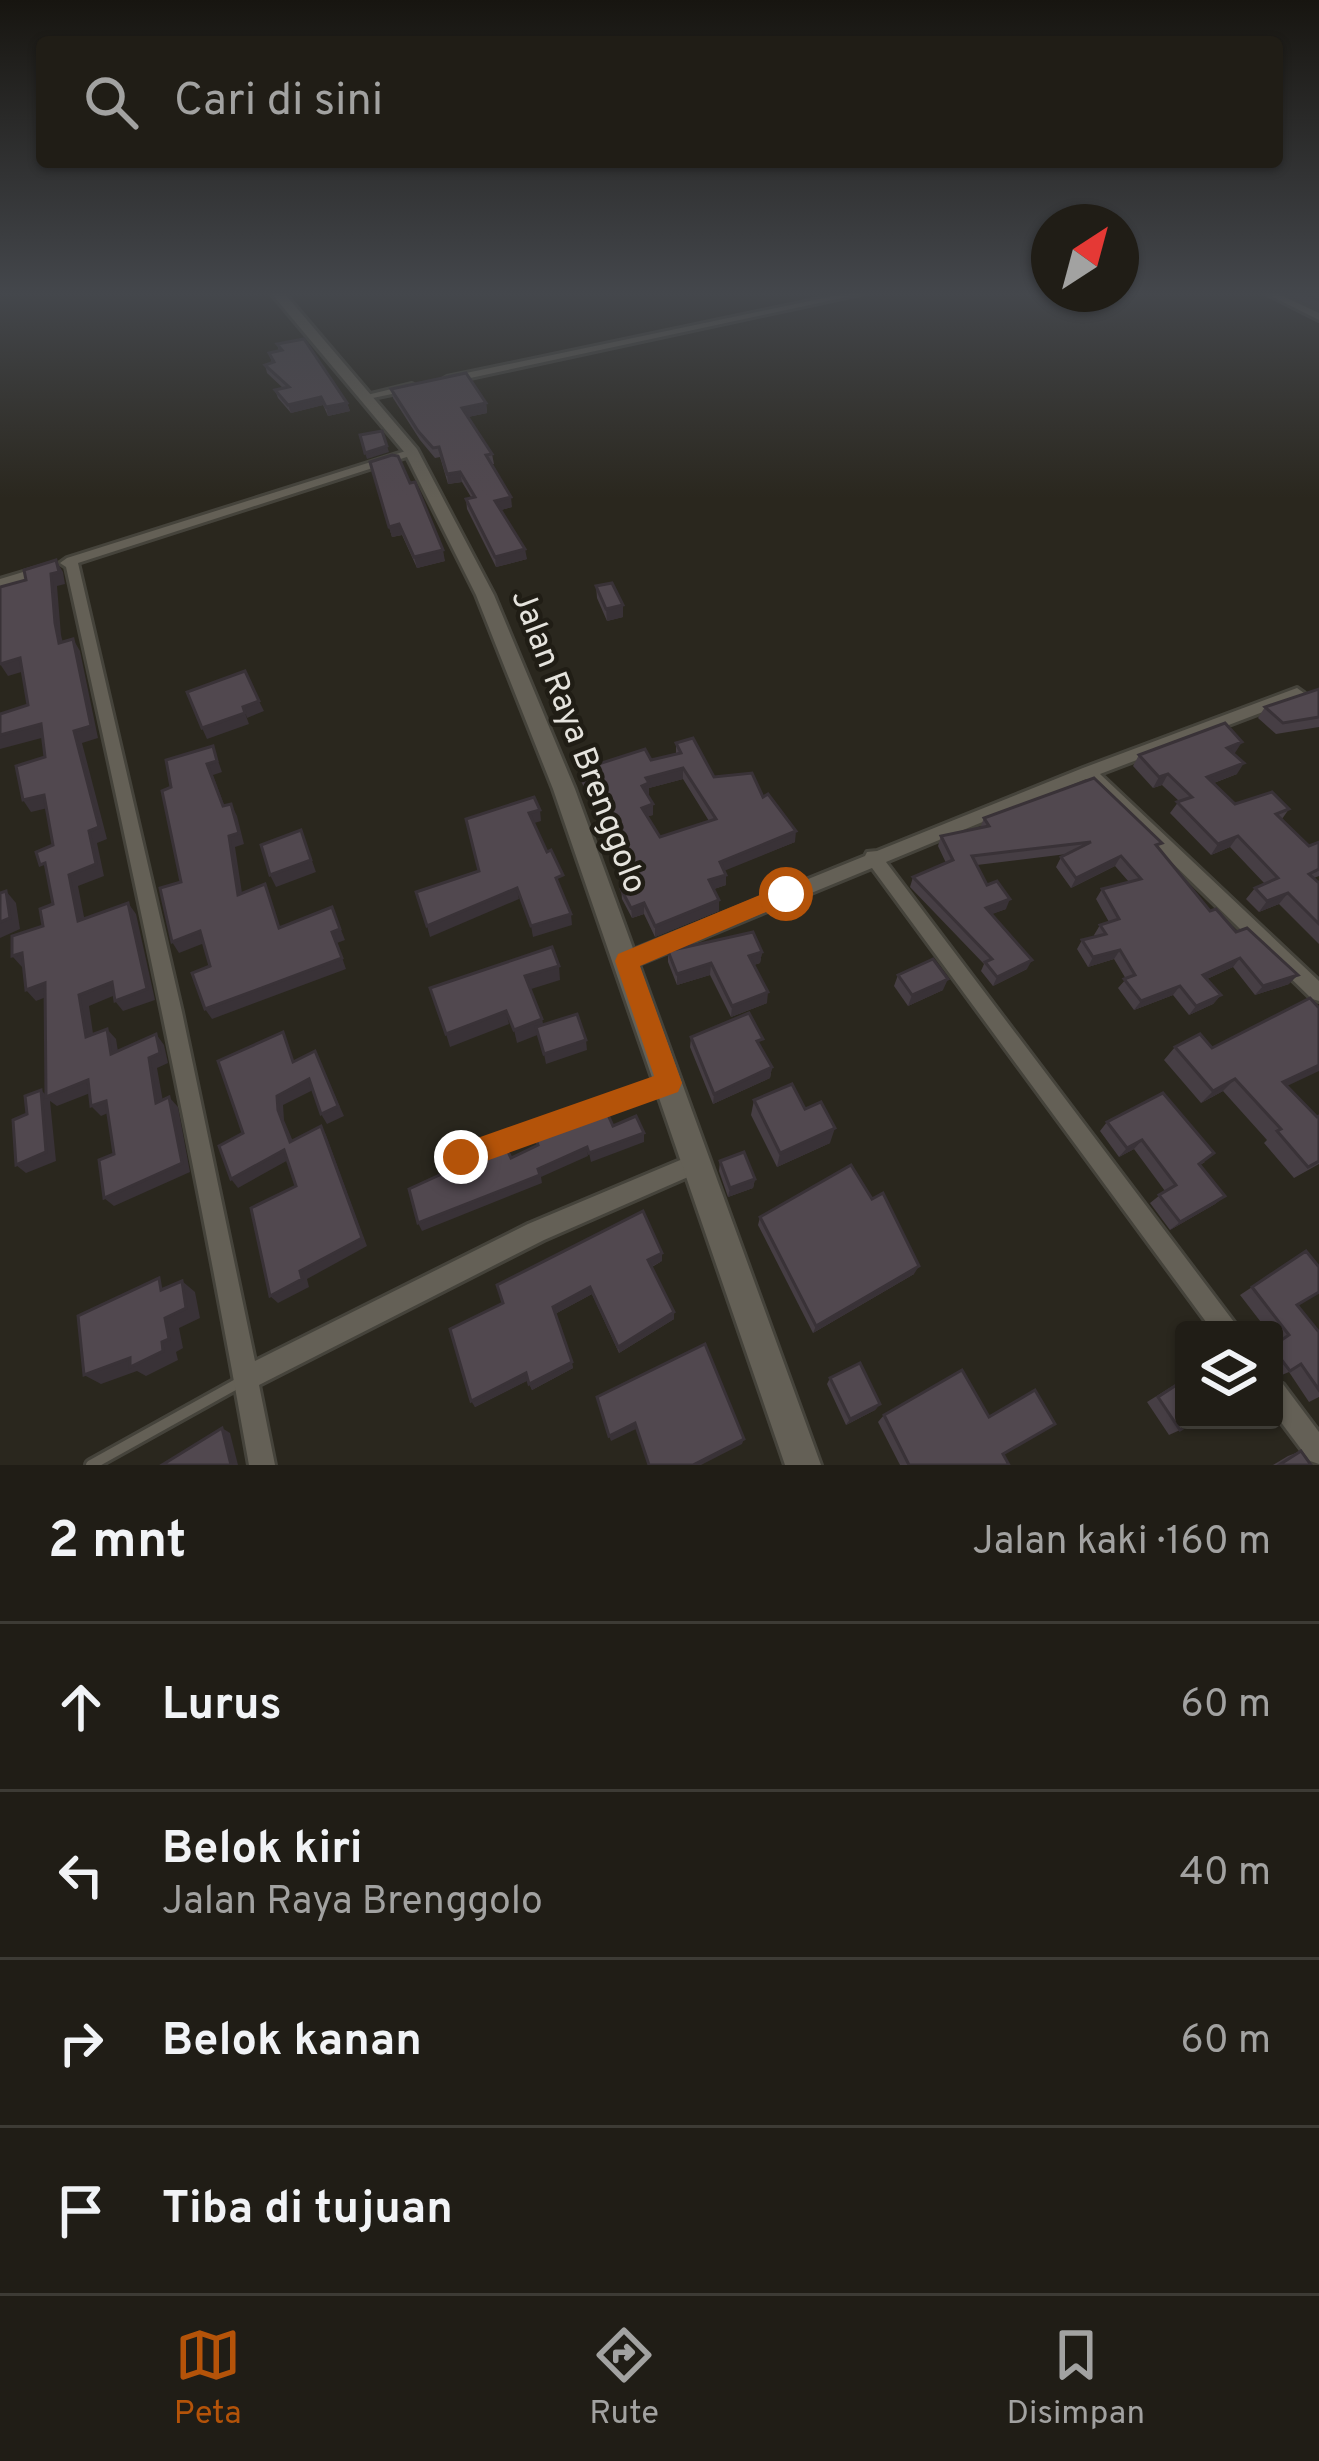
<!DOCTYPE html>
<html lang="id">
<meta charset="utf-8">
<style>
:root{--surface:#201d16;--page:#28261f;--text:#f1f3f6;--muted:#a2a2a1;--line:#3d3b35;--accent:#b45309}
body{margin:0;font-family:Overpass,sans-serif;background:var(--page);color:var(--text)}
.controls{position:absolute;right:36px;bottom:36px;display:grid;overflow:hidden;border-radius:12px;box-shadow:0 3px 9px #0004}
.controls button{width:108px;height:108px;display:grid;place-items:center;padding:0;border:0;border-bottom:3px solid var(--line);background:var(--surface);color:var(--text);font:60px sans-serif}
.compass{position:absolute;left:1031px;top:204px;width:108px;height:108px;border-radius:50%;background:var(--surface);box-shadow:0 3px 9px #0004;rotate:36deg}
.stop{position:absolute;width:36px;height:36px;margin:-27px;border:9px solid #b45309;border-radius:50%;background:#fff}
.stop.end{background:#b45309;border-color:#fff;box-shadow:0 3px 12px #0008}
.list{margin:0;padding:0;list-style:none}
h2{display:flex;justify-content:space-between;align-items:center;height:156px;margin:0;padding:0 48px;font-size:51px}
h2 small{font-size:39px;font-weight:400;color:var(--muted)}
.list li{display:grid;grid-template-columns:78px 1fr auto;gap:36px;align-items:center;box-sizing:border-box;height:168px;padding:0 48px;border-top:3px solid var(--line)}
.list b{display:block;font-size:45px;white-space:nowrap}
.list p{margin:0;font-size:39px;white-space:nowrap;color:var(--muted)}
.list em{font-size:39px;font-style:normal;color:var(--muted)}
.icon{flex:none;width:66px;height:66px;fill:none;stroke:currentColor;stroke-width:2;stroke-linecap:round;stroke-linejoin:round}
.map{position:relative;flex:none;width:1319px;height:1465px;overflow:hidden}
.search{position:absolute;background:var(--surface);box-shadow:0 3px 9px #0004;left:36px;right:36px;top:36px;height:132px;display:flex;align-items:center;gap:30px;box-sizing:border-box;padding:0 42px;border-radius:12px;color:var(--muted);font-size:45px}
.sheet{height:828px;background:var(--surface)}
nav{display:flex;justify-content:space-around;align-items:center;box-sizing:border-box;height:168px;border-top:3px solid var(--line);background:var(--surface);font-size:33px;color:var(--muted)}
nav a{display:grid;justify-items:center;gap:6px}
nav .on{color:var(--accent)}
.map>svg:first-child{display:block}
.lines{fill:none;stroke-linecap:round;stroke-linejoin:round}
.service-casing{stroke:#45433b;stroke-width:16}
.minor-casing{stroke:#45433b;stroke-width:6}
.secondary-casing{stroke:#45433b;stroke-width:6}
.service{stroke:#646056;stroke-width:10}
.minor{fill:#646056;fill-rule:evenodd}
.secondary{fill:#646056;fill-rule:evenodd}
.wall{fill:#463e44;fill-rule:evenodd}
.shaded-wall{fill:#393237}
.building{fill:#51484f;stroke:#393237;stroke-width:3;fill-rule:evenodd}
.route{fill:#b45309}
.labels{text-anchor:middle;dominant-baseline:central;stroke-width:9;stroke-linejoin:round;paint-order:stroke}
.street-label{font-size:33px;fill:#e5e3dd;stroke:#201d15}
</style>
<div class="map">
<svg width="1319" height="1465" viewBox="0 0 1319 1465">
<rect width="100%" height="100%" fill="#2a271e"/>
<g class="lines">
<!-- service casing -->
<g class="service-casing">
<g id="service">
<path d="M461,1157L663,1085"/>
<path d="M91,1465L242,1381"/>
</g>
</g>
<!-- minor casing -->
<g class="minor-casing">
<g id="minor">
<path d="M848,293H865L447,383L442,380L447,377Z"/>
<path d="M1265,293H1276L1319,313V320Z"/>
<path d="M412,384L417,387L416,389L368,399L363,396Z"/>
<path d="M412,449L418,452L416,454L78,563L182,1012L255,1361L528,1224L697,1153L704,1156L707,1163L704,1170L544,1240L259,1385L275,1465H249C196,1164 132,865 66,567L60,563L67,558Z"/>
<path d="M43,566L49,570L48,573L0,587V579Z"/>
<path d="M1297,688L1304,693L1302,697L1100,774L1319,981V1001L1312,999L1086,779L886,862L1234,1322L1238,1330H1212L872,868L627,969L621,967L618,961L621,955L865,856L867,852L877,851L1083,768Z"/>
<path d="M1274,1381L1283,1384L1319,1432V1464L1310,1461L1274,1413Z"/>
</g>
</g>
<!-- secondary casing -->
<g class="secondary-casing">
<path id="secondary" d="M271,293H284L417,449L494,595L575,789L821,1465H785L553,789L476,595L405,453Z"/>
</g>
<!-- service -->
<use href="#service" class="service"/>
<!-- minor -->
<use href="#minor" class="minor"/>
<!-- secondary -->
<use href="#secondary" class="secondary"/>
</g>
<!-- wall -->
<g class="wall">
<path d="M1284,293H1319V310Z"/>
<path d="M277,344L347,403L350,411L328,416L323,405L291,413L278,398L275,390L283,388L267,373L265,365L272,363L269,353L279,351Z"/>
<path d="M391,389L486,403L487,413L468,417L492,454L494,464H492L512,507L501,510L527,559L496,567L467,509L466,499L471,497L462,482L448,484L440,457L435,458L420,440L393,398Z"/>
<path d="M370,462L410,483L445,561L417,568L402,535L392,537Z"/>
<path d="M596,586L623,617L607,621L597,598Z"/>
<path d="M1319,689V727L1276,734L1258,718L1265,707Z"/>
<path d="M676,743L714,777L763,797L795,842L724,870L726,885L714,889L719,911L655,937L644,914L632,918L622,899L621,889L631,885L581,781L580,770L651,760L676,755ZM683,779L709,821L660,837L648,816L653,815V804L647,795L649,794V788Z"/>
<path d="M1235,753L1234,754L1237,774L1214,783L1235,804L1289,809L1282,819L1309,846L1319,842V876L1314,878L1319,883V944L1279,904L1259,912L1246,899L1255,888L1265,884L1230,847L1211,855L1170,813L1179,801L1162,785L1153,788L1133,766L1139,755Z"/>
<path d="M984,818L1159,848L1210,911L1236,932L1289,984L1255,995L1233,967L1207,979L1221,995L1213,1004L1189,1015L1173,995L1134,1010L1118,988L1126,979L1114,959L1088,967L1077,949L1082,940L1095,937L1094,935L1100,925L1109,922L1096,899L1102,889L1129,882L1115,866L1071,888L1056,867L1061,857L1067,854L977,865L987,885L1006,909L991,914L1027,969L993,986L981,971L984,964L910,887L913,877L946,863L938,846L941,836L980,828Z"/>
<path d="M668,951L762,952L760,963L754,965L767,1003L731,1017L710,975L677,985L668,962Z"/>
<path d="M898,975L943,990L908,1006L894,986Z"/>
<path d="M691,1037L761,1049L772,1067L770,1078L713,1104L690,1047Z"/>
<path d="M1175,1047L1212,1048L1287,1086L1317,1117L1319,1116V1164L1294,1178L1264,1143L1267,1140L1223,1091L1201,1103L1164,1060Z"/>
<path d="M754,1100L805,1109L830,1143L777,1167L751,1115Z"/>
<path d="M1107,1122L1205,1162L1200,1165L1225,1196L1215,1204L1170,1230L1150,1203L1165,1191L1134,1149L1119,1157L1100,1131Z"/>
<path d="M720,1161L755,1179L753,1188L728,1197L719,1171Z"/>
<path d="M872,1199L914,1274L813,1333L758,1225L760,1217Z"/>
<path d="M1306,1251L1297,1305L1319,1332V1397L1309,1402L1289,1372L1277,1377L1274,1373V1343L1276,1341L1274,1338V1330H1267L1240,1295Z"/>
<path d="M662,1261L652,1267L674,1312V1319L619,1353L592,1294L555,1314L573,1368L532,1390L528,1380L475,1407L450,1329Z"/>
<path d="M830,1378L880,1404L875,1410L846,1425L827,1384Z"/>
<path d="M1184,1379L1180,1430L1169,1435L1147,1402Z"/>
<path d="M884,1415L1004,1455L1009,1465H900L878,1422Z"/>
<path d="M1301,1451L1311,1465H1273L1288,1456Z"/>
</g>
<!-- shaded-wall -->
<g class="shaded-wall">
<path d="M321,397L323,405L291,413L288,405Z"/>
<path d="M347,403L350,411L328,416L326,407Z"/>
<path d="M486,403L487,413L463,418L462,408Z"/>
<path d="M387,446L389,452L367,459L365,453Z"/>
<path d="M460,472L462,482L448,484L447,474Z"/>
<path d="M511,497L512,507L497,511L495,501Z"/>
<path d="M399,524L402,535L392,537L389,527Z"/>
<path d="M525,549L527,559L496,567L495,557Z"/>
<path d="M443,550L445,561L417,568L414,557Z"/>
<path d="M56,560L63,572L65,584L57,586L61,635L66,655L59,643L55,623L51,574Z"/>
<path d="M623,605V617L607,621L606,609Z"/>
<path d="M73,639L80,651L98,738L82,743L107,839L97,843L104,876L78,886L87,932L78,921L69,875L74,731Z"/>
<path d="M20,658L28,670L8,676L0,664Z"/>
<path d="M259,701L264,711L247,718L243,707Z"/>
<path d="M245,713L249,724L207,739L202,728Z"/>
<path d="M41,724L49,736L0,749V735Z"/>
<path d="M1242,742L1235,753L1220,759L1227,748Z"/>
<path d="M213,746L222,772L213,775L229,818L207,764Z"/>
<path d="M1244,763L1237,774L1200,788L1207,777Z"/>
<path d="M683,768V779L649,788V794L642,797V786L646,778Z"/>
<path d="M1168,774L1162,785L1153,788L1159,777Z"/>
<path d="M44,795L52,807L31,812L23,800Z"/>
<path d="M231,804L237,816L244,844L235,847L244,906L238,895L229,836Z"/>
<path d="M653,804V815L642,818V808Z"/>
<path d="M540,810L541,821L531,824L529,813Z"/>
<path d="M301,830L316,872L276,887L270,875Z"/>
<path d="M796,831L795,842L719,873L720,862Z"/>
<path d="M1238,836L1230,847L1211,855L1218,844Z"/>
<path d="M1121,856L1115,866L1071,888L1076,878Z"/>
<path d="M726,875V885L708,891L709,880Z"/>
<path d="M517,888L519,899L430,937L427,926Z"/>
<path d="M6,891L16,903L20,929L0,938V922Z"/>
<path d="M1288,893L1279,904L1259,912L1267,901Z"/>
<path d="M1010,899L1006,909L982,918L986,908Z"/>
<path d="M719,900V911L655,937V926Z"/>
<path d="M128,903L136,914L155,1000L123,1011L115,1001Z"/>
<path d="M644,903V914L632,918L631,908Z"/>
<path d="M332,907L345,940L337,943L346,969L212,1019L205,1009L332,932Z"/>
<path d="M571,914L572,925L533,937L531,926Z"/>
<path d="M200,931L207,942L179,953L172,942Z"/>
<path d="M1120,950L1114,959L1088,967L1093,957Z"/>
<path d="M762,952L760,963L747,967L749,956Z"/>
<path d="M22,953L32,964L22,967L12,956Z"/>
<path d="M1240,958L1233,967L1196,984L1203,975Z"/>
<path d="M1032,960L1027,969L993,986L997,977Z"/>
<path d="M711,963L710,975L677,985V974Z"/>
<path d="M559,966L560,980L528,990L525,976Z"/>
<path d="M1298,975L1289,984L1255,995L1263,986Z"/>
<path d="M948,979L943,990L908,1006L912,995Z"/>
<path d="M112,982L120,993L89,1006L95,1047L86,1037L79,995Z"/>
<path d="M45,983L54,994L36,1001L26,990Z"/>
<path d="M1180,986L1173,995L1134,1010L1141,1001Z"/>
<path d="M768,992L767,1003L731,1017L732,1006Z"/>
<path d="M1221,995L1213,1004L1189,1015L1196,1006Z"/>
<path d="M506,1011L509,1024L450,1047L446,1034Z"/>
<path d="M542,1019L545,1032L517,1043L514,1030Z"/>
<path d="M107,1029L116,1039L120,1064L111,1054Z"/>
<path d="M156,1034L164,1045L168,1063L157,1068L165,1113L156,1103L149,1058Z"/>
<path d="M586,1040L587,1050L546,1064L544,1054Z"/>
<path d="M315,1051L344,1116L327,1124L321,1114Z"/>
<path d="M1319,1065V1071L1270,1094L1283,1082Z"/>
<path d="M772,1067L770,1078L713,1104L714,1094Z"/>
<path d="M309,1079L315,1089L283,1105L284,1120L297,1151L290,1142L278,1110L277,1096Z"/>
<path d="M1235,1079L1223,1091L1201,1103L1213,1091Z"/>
<path d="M88,1080L98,1090L57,1106L50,1101L56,1161L26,1173L16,1165L41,1090L47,1096Z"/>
<path d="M169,1097L178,1107L190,1172L114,1206L104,1198Z"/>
<path d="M106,1101L115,1110L101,1116L91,1106Z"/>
<path d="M321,1126L326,1135L367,1246L307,1279L309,1287L278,1303L270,1296L300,1271Z"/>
<path d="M835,1128L830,1143L777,1167L780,1153Z"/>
<path d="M644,1133V1142L591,1162L589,1153Z"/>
<path d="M1142,1140L1134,1149L1119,1157L1127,1148Z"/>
<path d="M587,1147L588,1156L541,1177L542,1183L422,1231L418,1223Z"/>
<path d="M284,1150L290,1159L238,1188L231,1179Z"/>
<path d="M755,1179L753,1188L728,1197L730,1188Z"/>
<path d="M1225,1196L1215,1204L1170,1230L1180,1222Z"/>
<path d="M662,1253V1261L649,1268L648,1260Z"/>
<path d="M919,1266L914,1274L813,1333L816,1326Z"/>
<path d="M182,1281L195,1292L200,1318L179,1328L183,1348L176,1352L178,1360L146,1376L137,1371L101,1384L84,1375L165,1318Z"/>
<path d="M590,1287L592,1294L555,1314L553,1307Z"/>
<path d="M674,1312V1319L619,1353L618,1347Z"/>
<path d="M572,1362L573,1368L532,1390L529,1384Z"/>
<path d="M526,1373L529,1380L475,1407L471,1401Z"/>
<path d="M880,1404L875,1410L846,1425L850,1419Z"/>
<path d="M635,1423L636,1429L611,1441L609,1436Z"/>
<path d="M222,1428L230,1433L238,1465H231Z"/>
<path d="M744,1439L742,1444L701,1465H693Z"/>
</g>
<!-- building -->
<g class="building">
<path d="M1304,293H1319V300Z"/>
<path d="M304,339L347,403L326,407L321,397L288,405L275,390L289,387L265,365L274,362L269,353L282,350L277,344Z"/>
<path d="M466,373L486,403L462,408L492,454L486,455L511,497L495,501L525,549L495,557L466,499L475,497L460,472L447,474L439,447L433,448L418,431L391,389Z"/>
<path d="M382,431L387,446L365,453L360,435Z"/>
<path d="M392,455L398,456L410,483L415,482L443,550L414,557L399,524L389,527L370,462Z"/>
<path d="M56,560L59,572L51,574L55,623L59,643L73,639L91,726L74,731L99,827L89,831L96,864L69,875L78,921L128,903L147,989L115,1001L112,982L79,995L86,1037L107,1029L111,1054L156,1034L160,1053L149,1058L156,1103L169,1097L182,1163L104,1198L99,1160L114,1154L106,1101L91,1106L88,1080L46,1097L45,983L26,990L22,953L12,956V936L43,926L40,909L53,904L45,863L40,865L36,852L53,845L44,795L23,800L16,766L45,757L41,724L0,735V714L28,705L20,658L0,664V587L26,580L24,570Z"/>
<path d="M612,583L623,605L606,609L596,586Z"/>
<path d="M245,671L259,701L243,707L245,713L202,728L187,692Z"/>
<path d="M1319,689V717L1283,723L1265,707Z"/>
<path d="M1225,723L1242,742L1227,748L1244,763L1207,777L1235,804L1272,792L1289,809L1276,814L1309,846L1319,842V869L1309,874L1319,883V924L1288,893L1267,901L1255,888L1278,878L1238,836L1218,844L1177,802L1192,797L1168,774L1159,777L1139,755Z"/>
<path d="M693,738L714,777L752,773L763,797L768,794L796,831L720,862L726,875L709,880L719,900L655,926L644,903L631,908L621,889L636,883L580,770L645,749L651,760L681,753L676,743ZM683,768L716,819L660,837L642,808L653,804L642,786L649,783L646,778Z"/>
<path d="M213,746L217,761L207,764L223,806L231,804L239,833L229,836L238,895L265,884L279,928L332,907L340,929L332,932L342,958L205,1009L192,973L210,966L200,931L172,942L160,888L181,882L162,791L171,787L166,760Z"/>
<path d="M1094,778L1162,843L1156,845L1210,911L1216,909L1236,932L1247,928L1298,975L1263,986L1240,958L1203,975L1221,995L1196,1006L1180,986L1141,1001L1124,979L1135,975L1120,950L1093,957L1082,940L1106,934L1100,925L1119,919L1102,889L1141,879L1121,856L1076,878L1061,857L1091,842L972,856L987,885L997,881L1010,899L986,908L1032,960L997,977L985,962L992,959L913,877L953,860L941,836L989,826L984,818Z"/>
<path d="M534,797L540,810L529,813L547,852L551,850L563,875L556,878L571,914L531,926L517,888L427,926L416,892L479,871L466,819Z"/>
<path d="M301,830L311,860L270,875L261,845Z"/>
<path d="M6,891L10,918L0,922V893Z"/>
<path d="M753,932L762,952L749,956L768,992L732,1006L711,963L677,974L668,951Z"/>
<path d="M552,947L559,966L525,976L542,1019L514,1030L506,1011L446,1034L430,988Z"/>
<path d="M933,959L948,979L912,995L898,975Z"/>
<path d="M1310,998L1319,1008V1065L1283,1082L1317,1117L1319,1116V1161L1308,1167L1277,1131L1281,1129L1235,1079L1213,1091L1175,1047L1200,1034L1212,1048Z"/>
<path d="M749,1013L763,1039L757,1041L772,1067L714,1094L691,1037Z"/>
<path d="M577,1014L586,1040L544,1054L536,1027Z"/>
<path d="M283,1032L293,1062L315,1051L338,1106L321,1114L309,1079L277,1096L278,1110L290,1142L321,1126L362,1238L300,1271L302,1279L270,1296L251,1208L296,1186L284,1150L231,1179L219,1146L243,1133L218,1061Z"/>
<path d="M792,1084L805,1109L821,1102L835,1128L780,1153L754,1100Z"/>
<path d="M41,1090L46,1152L16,1165L13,1120L27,1114L25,1096Z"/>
<path d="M1163,1093L1214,1153L1199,1164L1225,1196L1180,1222L1159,1195L1176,1185L1142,1140L1127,1148L1107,1122Z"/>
<path d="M605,1108L613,1126L636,1116L644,1133L589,1153L587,1147L538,1169L540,1175L418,1223L409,1189L505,1145L511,1158L538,1145L534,1135Z"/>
<path d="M744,1152L755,1179L730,1188L720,1161Z"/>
<path d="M851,1165L872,1199L883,1193L919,1266L816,1326L760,1217Z"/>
<path d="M643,1211L662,1253L648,1260L674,1312L618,1347L590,1287L553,1307L572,1362L529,1384L526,1373L471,1401L450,1329L503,1303L497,1285Z"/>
<path d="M1306,1251L1319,1267V1292L1297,1305L1319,1332V1390L1301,1364L1290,1371L1274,1350V1345L1289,1335L1252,1287Z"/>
<path d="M159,1278L161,1290L182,1281L186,1308L165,1318L169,1339L162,1342L163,1351L130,1367V1358L84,1375L78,1316Z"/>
<path d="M705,1344L744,1439L693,1465H649L635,1423L609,1436L597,1397Z"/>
<path d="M860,1363L880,1404L850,1419L830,1378Z"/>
<path d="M962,1370L989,1417L1035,1390L1055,1424L1003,1454L1009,1465H909L884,1415Z"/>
<path d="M1184,1380V1420H1196L1180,1430L1158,1397Z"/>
<path d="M222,1428L231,1465H162Z"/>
<path d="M1301,1451L1311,1465H1279Z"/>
</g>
<!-- sky -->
<linearGradient id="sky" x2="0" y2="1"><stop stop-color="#171510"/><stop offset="0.59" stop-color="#44474c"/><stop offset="1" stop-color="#44474c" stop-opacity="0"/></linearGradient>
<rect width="1319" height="498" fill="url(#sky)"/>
<!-- route -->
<path class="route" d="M786,884L794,887V900L640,966L682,1083L678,1092L461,1170L452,1166V1147L654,1076L615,961L618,954Z"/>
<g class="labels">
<!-- street labels -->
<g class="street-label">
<text transform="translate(577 742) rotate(69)">Jalan Raya Brenggolo</text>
</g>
</g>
</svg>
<div class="controls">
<button><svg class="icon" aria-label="layers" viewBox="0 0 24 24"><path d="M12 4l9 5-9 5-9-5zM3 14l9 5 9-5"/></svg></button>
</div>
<svg class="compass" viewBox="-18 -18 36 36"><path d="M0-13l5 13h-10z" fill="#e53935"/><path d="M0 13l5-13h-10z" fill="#a2a2a1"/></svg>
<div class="stop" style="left:786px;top:894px"></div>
<div class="stop end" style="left:461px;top:1157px"></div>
<div class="search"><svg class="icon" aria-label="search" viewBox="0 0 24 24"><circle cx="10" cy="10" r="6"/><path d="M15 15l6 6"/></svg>Cari di sini</div>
</div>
<section class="sheet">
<h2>2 mnt<small>Jalan kaki · 160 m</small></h2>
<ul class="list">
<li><svg class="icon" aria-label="ahead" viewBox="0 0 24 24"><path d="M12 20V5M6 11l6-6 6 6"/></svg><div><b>Lurus</b></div><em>60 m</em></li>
<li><svg class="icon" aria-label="left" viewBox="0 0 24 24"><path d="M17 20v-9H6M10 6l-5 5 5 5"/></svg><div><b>Belok kiri</b><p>Jalan Raya Brenggolo</p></div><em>40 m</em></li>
<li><svg class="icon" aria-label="right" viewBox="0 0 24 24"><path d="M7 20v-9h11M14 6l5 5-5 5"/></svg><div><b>Belok kanan</b></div><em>60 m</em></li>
<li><svg class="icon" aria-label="arrive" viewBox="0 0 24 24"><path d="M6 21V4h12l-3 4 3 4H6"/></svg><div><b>Tiba di tujuan</b></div></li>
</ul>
</section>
<nav>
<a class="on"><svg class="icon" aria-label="map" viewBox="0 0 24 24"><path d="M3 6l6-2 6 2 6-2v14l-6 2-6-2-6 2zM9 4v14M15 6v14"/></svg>Peta</a>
<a><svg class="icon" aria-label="directions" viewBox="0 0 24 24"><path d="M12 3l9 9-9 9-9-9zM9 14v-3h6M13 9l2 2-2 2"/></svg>Rute</a>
<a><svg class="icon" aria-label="saved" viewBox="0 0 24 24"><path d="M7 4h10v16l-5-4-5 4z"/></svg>Disimpan</a>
</nav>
